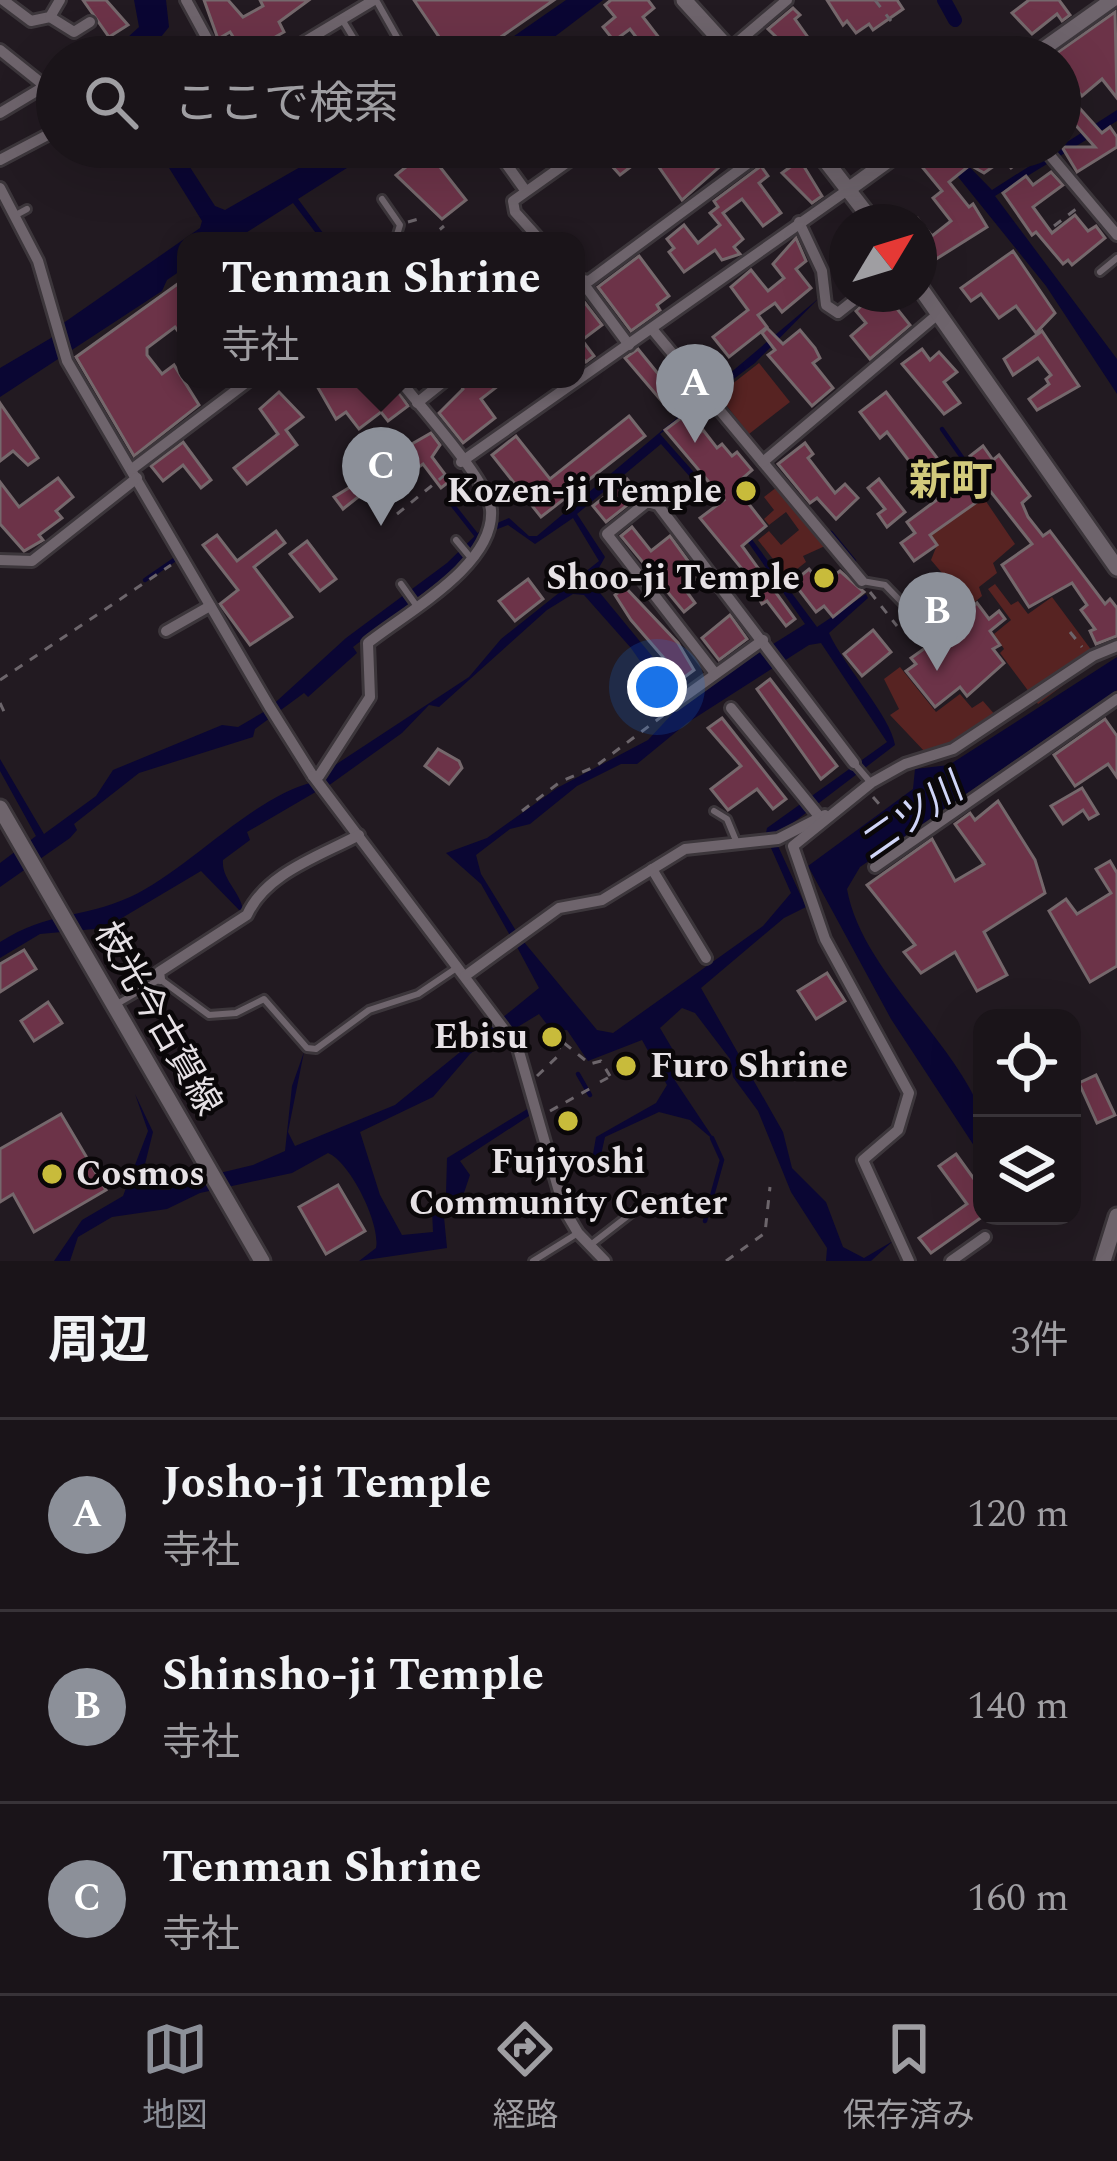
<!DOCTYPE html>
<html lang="ja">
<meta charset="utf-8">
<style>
:root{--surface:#1a1419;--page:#272126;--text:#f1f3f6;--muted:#9f9ea2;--line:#383338;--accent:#8c9099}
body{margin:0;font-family:Spectral,"Noto Sans JP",serif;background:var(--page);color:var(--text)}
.controls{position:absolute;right:36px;bottom:36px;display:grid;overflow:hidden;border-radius:24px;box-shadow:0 12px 48px #0002}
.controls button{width:108px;height:108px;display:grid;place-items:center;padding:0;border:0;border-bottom:3px solid var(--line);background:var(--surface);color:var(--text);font:60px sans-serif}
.compass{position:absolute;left:829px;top:204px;width:108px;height:108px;border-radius:50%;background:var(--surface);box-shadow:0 12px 48px #0002;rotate:52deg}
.you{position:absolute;left:657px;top:687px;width:42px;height:42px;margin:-30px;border:9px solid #fff;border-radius:50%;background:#1a73e8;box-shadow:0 0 0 18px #1a73e833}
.badge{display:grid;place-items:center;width:78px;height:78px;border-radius:50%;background:var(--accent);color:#fff;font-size:39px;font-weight:700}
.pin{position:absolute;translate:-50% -99px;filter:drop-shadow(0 3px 6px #0008)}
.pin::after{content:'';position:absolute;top:63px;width:42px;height:36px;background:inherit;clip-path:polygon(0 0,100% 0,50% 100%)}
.popup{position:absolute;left:177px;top:232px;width:408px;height:156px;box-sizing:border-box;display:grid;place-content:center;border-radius:24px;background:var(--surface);filter:drop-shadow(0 3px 9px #0005);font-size:39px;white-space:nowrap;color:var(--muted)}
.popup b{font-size:45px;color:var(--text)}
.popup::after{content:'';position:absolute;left:50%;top:100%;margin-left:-24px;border:24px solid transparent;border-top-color:var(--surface)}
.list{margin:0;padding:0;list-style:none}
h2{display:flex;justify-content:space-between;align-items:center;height:156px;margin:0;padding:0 48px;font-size:51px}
h2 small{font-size:39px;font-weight:400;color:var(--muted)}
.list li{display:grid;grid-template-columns:78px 1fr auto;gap:36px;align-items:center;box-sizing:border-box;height:192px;padding:0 48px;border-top:3px solid var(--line)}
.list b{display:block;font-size:45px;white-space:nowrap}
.list p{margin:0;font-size:39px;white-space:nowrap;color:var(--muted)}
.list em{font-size:39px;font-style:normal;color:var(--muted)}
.icon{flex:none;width:66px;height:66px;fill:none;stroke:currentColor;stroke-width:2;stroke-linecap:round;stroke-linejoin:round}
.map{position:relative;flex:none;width:1117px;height:1261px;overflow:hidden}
.search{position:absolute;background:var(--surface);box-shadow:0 12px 48px #0002;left:36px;right:36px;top:36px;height:132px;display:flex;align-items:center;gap:30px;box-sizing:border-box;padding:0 42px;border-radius:66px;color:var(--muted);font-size:45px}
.sheet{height:732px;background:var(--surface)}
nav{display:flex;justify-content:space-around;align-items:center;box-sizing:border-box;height:168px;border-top:3px solid var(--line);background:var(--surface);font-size:33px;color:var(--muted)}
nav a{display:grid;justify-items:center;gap:6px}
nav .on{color:var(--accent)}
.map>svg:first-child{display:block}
.green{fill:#572322}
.water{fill:#0a0633}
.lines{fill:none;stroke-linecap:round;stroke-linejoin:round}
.stream{stroke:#0a0633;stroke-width:4.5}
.canal{stroke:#0a0633;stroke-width:14}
.building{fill:#6c3348;stroke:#75686c;stroke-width:3}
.service-casing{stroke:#3c363b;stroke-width:12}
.minor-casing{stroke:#3c363b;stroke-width:16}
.tertiary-casing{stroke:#3c363b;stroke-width:20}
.secondary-casing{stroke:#3c363b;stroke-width:21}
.path{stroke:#6c656b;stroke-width:3;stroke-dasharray:9 9;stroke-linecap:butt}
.service{stroke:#6e646c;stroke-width:6}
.minor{stroke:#6e646c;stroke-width:10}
.tertiary{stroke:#6e646c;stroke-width:14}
.secondary{stroke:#6e646c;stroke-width:15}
.poi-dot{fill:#c8bb3b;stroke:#0a0709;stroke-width:4.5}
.labels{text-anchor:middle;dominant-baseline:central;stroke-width:9;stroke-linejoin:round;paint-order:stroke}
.poi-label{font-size:36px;font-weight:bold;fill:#e6e1e5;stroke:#0a0709;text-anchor:end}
.street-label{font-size:36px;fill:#e6e1e5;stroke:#0a0709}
.water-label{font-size:39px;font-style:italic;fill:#d0d5f7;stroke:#0a0709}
.quarter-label{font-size:42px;font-weight:bold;fill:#d2ca7c;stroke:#0a0709}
</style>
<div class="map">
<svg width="1117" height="1261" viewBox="0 0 1117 1261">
<rect width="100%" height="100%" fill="#221a21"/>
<!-- green -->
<g class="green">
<path d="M759,363L790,402L749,434L718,395Z"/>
<path d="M777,487L825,546L803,556L806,562L787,577L758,540L769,531L781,545L799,530L786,512L769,525L764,519L774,510L764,497Z"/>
<path d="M983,497L1015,544L993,563L997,573L979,587L982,596L970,606L931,560L937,545L930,535Z"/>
<path d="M995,584L1011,605L1018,601L1028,614L1052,597L1098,659L1038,704L1000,653L1004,649L994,634L1011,620L988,589Z"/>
<path d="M900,667L936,712L960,694L972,708L983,701L996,716L953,745L926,753L890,715L899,709L884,679Z"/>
</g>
<!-- water -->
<g class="water">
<path d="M134,0H166L169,27L145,57H106L139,27Z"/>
<path d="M566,0H603L528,57H484Z"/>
<path d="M1117,110V121L995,196L1117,359V394L1046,286L934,147H950L992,190Z"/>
<path d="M156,147H177L215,206L225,210L335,147H380L298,199L329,241H322L293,203L233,241H186V267L167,280L162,291L0,397V368L51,338L62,324L200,228L202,221Z"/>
<path d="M819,298L755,363L660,434L745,530L817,627L866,594L868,598L829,633C844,666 891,717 895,745L781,832L766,833L767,828L887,742L821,643L809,645L687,723L637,764H621L577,786L530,824L510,829L476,855L481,874L518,934L512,939L481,884L446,853L487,838L557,788L648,740L687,698L805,624L750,545L661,444L577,514L605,557L591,582L680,690L672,698L664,696L631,648L584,595L573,594L547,610L439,707L429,705L402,733L328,786L322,777L329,769L469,677L501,639L599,561L573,518L535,544L508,525L487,533L460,565L353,647L357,653L308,697L304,693L255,729L253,737L139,773L74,824L77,830L70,838L0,887V863L36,836L0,771V759L44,834L96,796L113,770L222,725L238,727L267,710L346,638L447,563L481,530L509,518L529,536H537Z"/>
<path d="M1117,657V690L860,867L847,889C861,969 952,1038 981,1112C986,1124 982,1145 982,1158L891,1019L808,866L913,789L915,769L949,765Z"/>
<path d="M314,782L319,790L247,832L250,840L223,860C221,881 244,894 243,914L201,871L105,928L40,934L0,958V942C49,911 81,919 130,897C187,871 253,796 314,782Z"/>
<path d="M778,846L806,907L784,918L701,988L783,1132L792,1168L826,1202L843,1247L864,1258L893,1241L871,1261H826L827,1248L791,1192L758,1111L733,1077L730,1059L695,1013L682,1008L660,1028L673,1050L674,1079L716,1142L690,1120L659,1112L605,1137L601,1155L609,1175L604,1177L593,1154L596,1137L656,1103L667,1085L642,1040L588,1061L567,1030L552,1031L539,1014L511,1031L507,1026L470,1054L433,1097L360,1132L380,1195L402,1235L433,1232L432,1210L446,1194L447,1158L534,1105L535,1112L460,1161L470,1175L459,1208L444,1217L447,1248L359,1261L376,1248C381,1224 350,1162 328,1153L292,1173L200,1193L167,1209L112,1217L78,1237L70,1261H54L82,1220L123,1196L148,1131L135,1094L153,1132L139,1188L169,1190L178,1183L253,1165L285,1151L292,1086L304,1052L288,1132L295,1146L395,1105L539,988L517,947L524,942L597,1030L613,1033L763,926L791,893L771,848Z"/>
</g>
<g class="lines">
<!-- stream -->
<g class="stream">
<path d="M942,429L973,473"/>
<path d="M451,503L477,536"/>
<path d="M831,533L854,561"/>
<path d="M145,580L174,560"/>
<path d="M578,1074L590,1095"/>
<path d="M705,1221L722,1160L712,1138"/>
</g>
<!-- canal -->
<path class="canal" d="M944,0L955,20"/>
</g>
<!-- building -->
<g class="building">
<path d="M83,0H106L128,25L109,37Z"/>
<path d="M204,0H228L243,17L263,6L260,0H309L279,22L284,32L256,48L261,57H246L230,32L218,39Z"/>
<path d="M414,0H554L472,57H414L439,37Z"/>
<path d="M611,0H648L654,8L643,17L660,39L646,50L630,29L614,41L603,27L615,17L605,5Z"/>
<path d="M827,0H897L903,9L873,30L869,24L856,33L847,21L843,25Z"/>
<path d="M1029,0H1059L1070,15L1062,21L1057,14L1032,34L1012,13Z"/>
<path d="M793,8L800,15L795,19L822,57H797L768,29Z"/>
<path d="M1115,12L1117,98L1102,79L1082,96L1060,70V57H1051Z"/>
<path d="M1074,102L1102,133L1110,127L1117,137V147L1077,172L1062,147H1095L1064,112Z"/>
<path d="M416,147H446L453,157L440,167L466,200L442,219L396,175L422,154Z"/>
<path d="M611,147H664L668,152L674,147H711L725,162L682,200L649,153L620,175L601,154Z"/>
<path d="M950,147L1034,150L1011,168L1004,159L984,173L970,165L949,182L969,207L973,204L987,227L933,261L919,243V220L932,236L951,221L933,198L942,191L923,168Z"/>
<path d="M800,160L822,196L812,203L782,173Z"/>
<path d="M761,166L768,176L759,183L781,213L763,226L742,199L723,213L743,239L734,247L740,254L722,260L715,250L684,272L669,252L674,248L667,239L684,225L698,243L720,225L710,213L718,207L714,201Z"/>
<path d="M1051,172L1063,185L1033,207L1052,233L1075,215L1088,231L1096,226L1105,238L1072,265L1068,260L1063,264L1036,232L1032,235L1003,193L1026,176L1033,185Z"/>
<path d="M796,238L806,261L796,269L811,288L782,312L775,303L758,315L767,327L729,357L713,337L748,310L731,287L751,270L768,291L784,278L773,264Z"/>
<path d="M1013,251L1055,313L1036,333L1016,306L999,318L981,294L971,301L961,288Z"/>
<path d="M639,256L669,296L657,305L660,310L631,331L598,287Z"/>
<path d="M186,278V342L175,327L147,348V355L162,374L174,365L199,405L134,456L76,357Z"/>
<path d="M874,294L883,299L908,294L894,305L910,325L870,359L851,336L866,323L856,311Z"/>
<path d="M582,299L602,325L582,340L594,356L586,362L576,350V304Z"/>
<path d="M767,328L783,344L800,330L815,348L820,358L813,363L833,388L812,406L768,355L775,350L762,333Z"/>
<path d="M1042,331L1079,386L1037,410L1029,399L1049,384L1046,379L1051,375L1038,358L1013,375L1004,359Z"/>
<path d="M638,349L681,402L670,411L625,358Z"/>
<path d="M922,349L930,360L939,352L957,372L944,382L960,403L944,414L902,364Z"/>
<path d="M313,379H389L408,406L388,421L381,412L359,429L346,412L336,419Z"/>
<path d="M457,379H507L481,399L495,418L463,443L439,413L463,389Z"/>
<path d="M279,392L303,417L286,430L297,445L247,484L234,468L278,434L260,409Z"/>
<path d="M886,392L958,485L980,469L970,456L983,446L993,460L999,455L1030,496L1022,503L1028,517L1043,536L1050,531L1105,604L1110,599L1117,608V636L1096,644L1090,631L1095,629L1081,610L1087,605L1072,583L1029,607L1002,565L1032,544L991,492L930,535L937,545L914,561L901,543L915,533L907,522L938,499L887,432L880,438L860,412Z"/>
<path d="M0,403L38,458L28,465L13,451L0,461Z"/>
<path d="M629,416L645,436L541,517L492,455L516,436L550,479Z"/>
<path d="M681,418L697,435L703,430L717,448L722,444L732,456L737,452L752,470L743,478L757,496L748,503L766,526L742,546L795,619L786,626L767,601L762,604L743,570L700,518L724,500L665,430Z"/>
<path d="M431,433L440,445L432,457L450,481L441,488L423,464L378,495L372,486L343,509L334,497L378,470L371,460L388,447L396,453Z"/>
<path d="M183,442L211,480L201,488L183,465L163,481L151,466Z"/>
<path d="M805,443L813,454L808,458L835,493L845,484L858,498L836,519L817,498L810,503L778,464Z"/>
<path d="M58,478L73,497L56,511L62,518L39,535L43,540L24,551L0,524V482L19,507Z"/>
<path d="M627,479L640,495L606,522L593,506Z"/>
<path d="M879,479L905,512L887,527L878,514L885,509L868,488Z"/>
<path d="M632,527L651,551L670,536L699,576L684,588L695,603L684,612L621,536Z"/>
<path d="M276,531L285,543L254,567L292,617L250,645L220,604L238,590L203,545L217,535L237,561Z"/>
<path d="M307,541L336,579L320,591L290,554Z"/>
<path d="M809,569L822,585L840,571L864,592L833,617L824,606L816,612L793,582Z"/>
<path d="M528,579L543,599L515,621L499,601Z"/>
<path d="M625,587L678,643L694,670L682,679L631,620L615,595Z"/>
<path d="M946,587L966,612L977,603L989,619L999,611L1005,619L990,631L1000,645L993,649L1004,663L967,696L960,687L935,707L906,671L916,664L911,658L948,632L926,604Z"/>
<path d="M730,615L747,639L719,660L702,638Z"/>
<path d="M873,630L891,652L862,676L844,654Z"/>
<path d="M770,679L837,766L821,779L757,689Z"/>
<path d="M722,718L786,799L773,809L757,789L728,810L711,789L741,766L708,728Z"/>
<path d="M1105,719L1117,736V777L1108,764L1075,786L1054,755Z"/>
<path d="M438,749L459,761L462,768L449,784L425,766Z"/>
<path d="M1082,788L1098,814L1089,819L1083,810L1063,824L1051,806Z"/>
<path d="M998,801L1035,860L1045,893L984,932L1007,975L977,991L955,952L921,973L904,952L915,945L867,885L932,839L955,881L984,864L955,824L970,813L975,820Z"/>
<path d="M1110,861L1117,873V966L1090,982L1049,911L1066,899L1077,914L1111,893L1096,869Z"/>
<path d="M24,950L36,969L0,992V964Z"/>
<path d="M827,973L845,1001L816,1019L798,991Z"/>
<path d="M48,1002L62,1023L34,1041L21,1021Z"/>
<path d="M1096,1075L1115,1115L1097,1123L1079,1083Z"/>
<path d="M61,1114L106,1190L34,1232L13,1194L0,1202V1149Z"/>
<path d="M956,1154L982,1190V1217L931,1253L919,1238L967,1204L939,1166Z"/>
<path d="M338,1185L365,1231L326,1254L299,1207Z"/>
</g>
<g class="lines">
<!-- service casing -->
<g class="service-casing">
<g id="service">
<path d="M376,0L407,55"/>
<path d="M343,21L365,57"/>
<path d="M382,199L400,225L395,241"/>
<path d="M16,215L27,209"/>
<path d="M1100,272L1117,258"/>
<path d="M456,540L471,558"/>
<path d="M862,581L885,585L915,616"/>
<path d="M401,584L416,605"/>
<path d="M854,763L871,783"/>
<path d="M714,811L727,819L737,843"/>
<path d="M117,1004L160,979L209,1015L236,1013L264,999L307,1048L316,1049L369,1010L418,994L455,969"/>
<path d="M593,1243L651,1198"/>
<path d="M533,1261L578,1233"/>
</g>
</g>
<!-- minor casing -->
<g class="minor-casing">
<g id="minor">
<path d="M3,0L31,21L50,17L60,0"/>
<path d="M186,0L217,57"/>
<path d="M50,17L74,32L90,22"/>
<path d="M0,50L45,86L0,113"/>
<path d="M279,57L374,0"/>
<path d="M720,57L787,0"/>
<path d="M86,147L93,156"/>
<path d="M494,147L525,190"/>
<path d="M1043,147L1117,235"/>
<path d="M0,160L57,130"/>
<path d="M0,188L38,261L67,361L269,706L313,776L518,1048L564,1209L578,1233L605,1261"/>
<path d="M799,222L822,271L826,305L838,313L862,294"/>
<path d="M541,241L515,212L513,201L589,147"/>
<path d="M576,279L589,281L770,147"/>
<path d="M583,283L629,345"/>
<path d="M652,329L862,581"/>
<path d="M417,403L447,379"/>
<path d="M461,462L849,189"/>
<path d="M763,462L938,314"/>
<path d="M132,469L251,379"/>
<path d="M0,560L32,561L137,478"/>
<path d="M166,631L210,606"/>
<path d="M714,672L607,534L647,502L658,505L854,763"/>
<path d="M674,704L763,640"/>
<path d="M731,708L818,815"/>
<path d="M313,776H319L370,697L368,643C407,612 495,565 491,510C489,481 419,406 399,379"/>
<path d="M875,867L1117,699"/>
<path d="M652,869L706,958"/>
<path d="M465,976L559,908L602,900L685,849L778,839L825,815"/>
<path d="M160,979L159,972L247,915C266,873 320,856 359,835"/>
<path d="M909,1261L863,1160L898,1130L909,1093L825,939L793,846L871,783L905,764L953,749L1093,656L1117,646"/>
<path d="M951,1261L985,1237"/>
</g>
</g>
<!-- tertiary casing -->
<g class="tertiary-casing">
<g id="tertiary">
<path d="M1032,57L1112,0"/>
<path d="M849,189L907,147"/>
</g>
</g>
<!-- secondary casing -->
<g class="secondary-casing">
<g id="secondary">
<path d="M684,0L736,57"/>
<path d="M815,147L873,222"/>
<path d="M919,286L1117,568"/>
<path d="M0,808L262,1261"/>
<path d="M1103,1261L1117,1216"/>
</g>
</g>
<!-- path -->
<g class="path">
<path d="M875,0L891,21"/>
<path d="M408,222L422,218"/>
<path d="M1054,226L1080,206"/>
<path d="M426,241L444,226"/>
<path d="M397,514L451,470"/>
<path d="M870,592L897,626"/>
<path d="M1070,632L1082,647"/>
<path d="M0,680L171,565"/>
<path d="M0,703L7,718"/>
<path d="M873,797L880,805"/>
<path d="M522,811L560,782L596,766L665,714"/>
<path d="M555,1041L560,1050"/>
<path d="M564,1043L590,1064L601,1061L610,1076"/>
<path d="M537,1076L558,1056L561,1038"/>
<path d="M600,1082L615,1074"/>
<path d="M550,1111L591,1088"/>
<path d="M726,1261L765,1233L770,1187"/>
</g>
<!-- service -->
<use href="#service" class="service"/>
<!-- minor -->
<use href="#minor" class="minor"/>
<!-- tertiary -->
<use href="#tertiary" class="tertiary"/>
<!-- secondary -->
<use href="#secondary" class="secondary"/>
</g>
<!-- markers -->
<g class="poi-dot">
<circle cx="746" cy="491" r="12"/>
<circle cx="824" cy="578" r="12"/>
<circle cx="552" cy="1037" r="12"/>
<circle cx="626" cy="1066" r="12"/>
<circle cx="568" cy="1121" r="12"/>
<circle cx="52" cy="1174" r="12"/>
</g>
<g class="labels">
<!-- poi labels -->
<g class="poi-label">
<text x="722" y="491">Kozen-ji Temple</text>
<text x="800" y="578">Shoo-ji Temple</text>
<text x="528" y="1037">Ebisu</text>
<text x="650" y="1066" text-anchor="start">Furo Shrine</text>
<text x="568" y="1162" text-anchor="middle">Fujiyoshi<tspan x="568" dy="41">Community Center</tspan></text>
<text x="76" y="1174" text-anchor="start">Cosmos</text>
</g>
<!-- street labels -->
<g class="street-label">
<text transform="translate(157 1019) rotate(60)">枝光今古賀線</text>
</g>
<!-- water labels -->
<g class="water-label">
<text transform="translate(911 818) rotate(-35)">二ツ川</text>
</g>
<!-- quarter labels -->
<g class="quarter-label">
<text x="951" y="482">新町</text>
</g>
</g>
</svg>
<div class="controls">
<button><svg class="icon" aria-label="locate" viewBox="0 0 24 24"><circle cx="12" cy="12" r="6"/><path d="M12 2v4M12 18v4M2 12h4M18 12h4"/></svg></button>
<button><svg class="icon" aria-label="layers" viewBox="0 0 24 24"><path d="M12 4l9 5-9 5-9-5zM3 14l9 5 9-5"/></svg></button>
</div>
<svg class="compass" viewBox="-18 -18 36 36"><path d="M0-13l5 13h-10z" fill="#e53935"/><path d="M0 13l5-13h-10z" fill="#9f9ea2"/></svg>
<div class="you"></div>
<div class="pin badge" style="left:695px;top:443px">A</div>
<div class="pin badge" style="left:937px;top:671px">B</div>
<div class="pin badge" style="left:381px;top:526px">C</div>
<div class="popup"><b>Tenman Shrine</b>寺社</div>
<div class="search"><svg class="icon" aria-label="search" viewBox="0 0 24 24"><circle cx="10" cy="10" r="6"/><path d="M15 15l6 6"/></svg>ここで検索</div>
</div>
<section class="sheet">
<h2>周辺<small>3件</small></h2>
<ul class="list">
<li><span class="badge">A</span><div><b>Josho-ji Temple</b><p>寺社</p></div><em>120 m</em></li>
<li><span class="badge">B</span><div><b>Shinsho-ji Temple</b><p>寺社</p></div><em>140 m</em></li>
<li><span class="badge">C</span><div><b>Tenman Shrine</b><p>寺社</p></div><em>160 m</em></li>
</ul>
</section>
<nav>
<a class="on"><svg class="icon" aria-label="map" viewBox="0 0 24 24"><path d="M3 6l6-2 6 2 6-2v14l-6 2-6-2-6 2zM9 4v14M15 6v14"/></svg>地図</a>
<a><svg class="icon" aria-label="directions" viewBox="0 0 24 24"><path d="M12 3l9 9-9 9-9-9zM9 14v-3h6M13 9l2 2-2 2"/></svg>経路</a>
<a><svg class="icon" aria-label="saved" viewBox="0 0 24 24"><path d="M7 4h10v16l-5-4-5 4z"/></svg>保存済み</a>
</nav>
